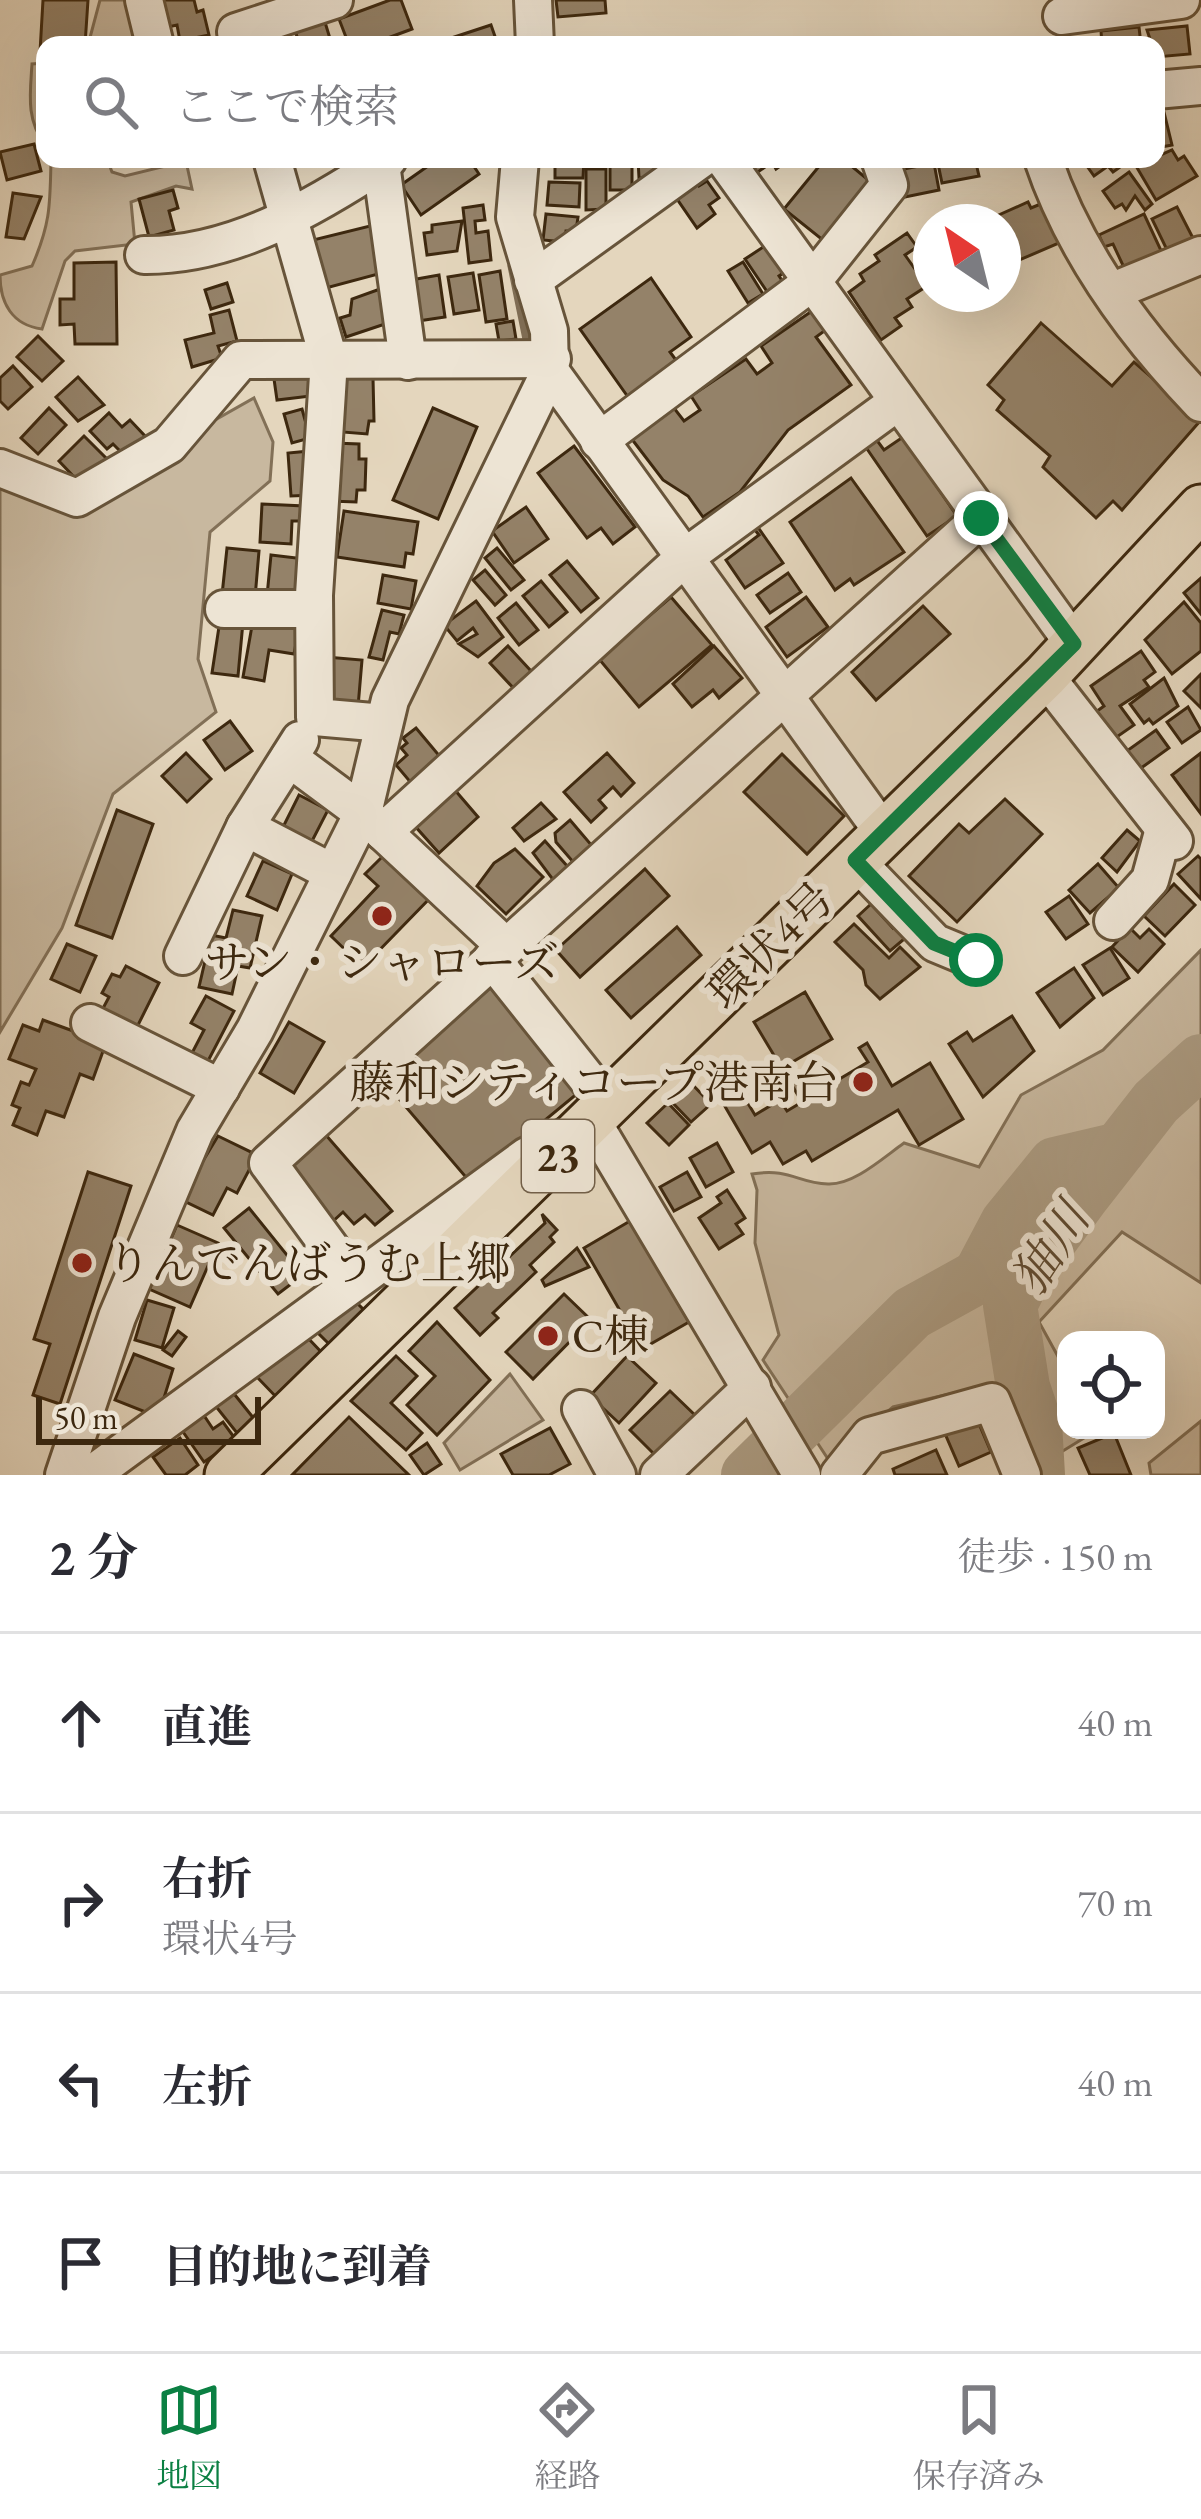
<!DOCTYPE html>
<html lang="ja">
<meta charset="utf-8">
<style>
:root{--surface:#fff;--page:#f2f2f3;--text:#2b2b33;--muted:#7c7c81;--line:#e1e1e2;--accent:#0b8043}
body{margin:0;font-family:"EB Garamond","Noto Serif JP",serif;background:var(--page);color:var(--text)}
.controls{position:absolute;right:36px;bottom:36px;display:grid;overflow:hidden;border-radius:24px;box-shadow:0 12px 48px #0002}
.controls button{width:108px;height:108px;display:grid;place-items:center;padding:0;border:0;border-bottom:3px solid var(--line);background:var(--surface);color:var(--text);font:60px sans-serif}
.compass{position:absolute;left:913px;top:204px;width:108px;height:108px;border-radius:50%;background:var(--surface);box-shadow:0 12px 48px #0002;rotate:325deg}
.scale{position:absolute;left:36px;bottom:30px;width:225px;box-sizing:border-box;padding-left:12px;border:6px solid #3d280f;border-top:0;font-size:33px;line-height:42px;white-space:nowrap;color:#3d280f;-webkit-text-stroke:9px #ede4d4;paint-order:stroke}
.stop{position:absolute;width:36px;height:36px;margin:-27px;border:9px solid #0b8043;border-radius:50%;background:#fff}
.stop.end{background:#0b8043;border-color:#fff;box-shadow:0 3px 12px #0008}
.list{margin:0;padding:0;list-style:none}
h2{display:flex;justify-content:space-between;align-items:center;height:156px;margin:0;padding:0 48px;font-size:51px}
h2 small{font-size:39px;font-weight:400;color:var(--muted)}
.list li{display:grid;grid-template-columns:78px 1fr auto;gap:36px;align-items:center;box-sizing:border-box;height:180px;padding:0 48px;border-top:3px solid var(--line)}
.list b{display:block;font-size:45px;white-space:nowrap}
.list p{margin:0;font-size:39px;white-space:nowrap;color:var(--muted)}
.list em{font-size:39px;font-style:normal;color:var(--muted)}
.icon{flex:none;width:66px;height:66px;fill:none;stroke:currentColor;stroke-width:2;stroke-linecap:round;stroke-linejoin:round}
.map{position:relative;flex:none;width:1201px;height:1475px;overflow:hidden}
.search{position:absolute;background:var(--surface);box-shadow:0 12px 48px #0002;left:36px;right:36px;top:36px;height:132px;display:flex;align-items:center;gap:30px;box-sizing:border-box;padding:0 42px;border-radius:24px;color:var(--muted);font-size:45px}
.sheet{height:876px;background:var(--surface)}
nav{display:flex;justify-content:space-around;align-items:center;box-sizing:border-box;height:168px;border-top:3px solid var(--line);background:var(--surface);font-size:33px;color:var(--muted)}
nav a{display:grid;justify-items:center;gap:6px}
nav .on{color:var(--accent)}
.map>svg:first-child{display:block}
.green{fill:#c8b89f;stroke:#827057;stroke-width:3}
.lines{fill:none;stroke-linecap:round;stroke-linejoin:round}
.stream{stroke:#7f6d54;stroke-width:9}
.river{stroke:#ab9b82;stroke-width:54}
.building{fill:#948269;stroke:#3d280f;stroke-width:3}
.minor-casing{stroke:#67543a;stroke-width:42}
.major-casing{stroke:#3d280f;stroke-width:51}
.minor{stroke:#ede4d4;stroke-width:36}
.major{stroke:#e4d6bd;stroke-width:45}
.route{stroke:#0b8043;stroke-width:15}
.poi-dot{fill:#8f2418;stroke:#ede4d4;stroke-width:4.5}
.labels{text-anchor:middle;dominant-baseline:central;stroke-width:12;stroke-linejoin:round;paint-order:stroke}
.shield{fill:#ede4d4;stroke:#72604a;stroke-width:3}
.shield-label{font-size:42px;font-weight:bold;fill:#3d280f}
.street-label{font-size:45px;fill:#3d280f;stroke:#ede4d4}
.poi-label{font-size:45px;fill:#3d280f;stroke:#ede4d4;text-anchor:start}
.water-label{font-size:48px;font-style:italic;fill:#5e4a32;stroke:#ede4d4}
</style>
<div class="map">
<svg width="1201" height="1475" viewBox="0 0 1201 1475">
<rect width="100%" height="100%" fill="#e4d6bd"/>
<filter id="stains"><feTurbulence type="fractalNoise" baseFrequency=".00167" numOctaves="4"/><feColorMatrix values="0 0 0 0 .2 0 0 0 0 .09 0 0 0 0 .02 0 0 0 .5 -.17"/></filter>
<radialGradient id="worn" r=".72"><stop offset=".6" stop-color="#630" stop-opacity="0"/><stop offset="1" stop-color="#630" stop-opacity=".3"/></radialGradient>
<!-- green -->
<g class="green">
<path d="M100,0H144L155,45H88Z"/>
<path d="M45,63V145C26,119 30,95 32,64Z"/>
<path d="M51,159H107L112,172L125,176L186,161L192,189L176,186L131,202L135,244L75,251L65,261L42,329C12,325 0,303 0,275L32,266C51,223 50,203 51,159Z"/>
<path d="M254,398L273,442L270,481L210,532L198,659L216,712L113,794L62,928L0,1032V468L77,498Z"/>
<path d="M1201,950V1283L1122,1232L1039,1322L1066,1371V1430H1097L1053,1457L1061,1475H1033L1002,1382L893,1407L830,1462L763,1360L779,1335L755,1243L757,1190L752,1174C791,1168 797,1183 828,1184C854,1185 884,1157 904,1143L979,1167L1021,1095L1103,1050Z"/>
<path d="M510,1374L543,1420L460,1470L444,1443Z"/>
<path d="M1201,1421V1475H1151L1149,1463Z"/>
</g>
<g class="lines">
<!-- stream -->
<path class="stream" d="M512,266L529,349"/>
<!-- river -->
<g class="river">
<path d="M979,1276L1007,1223L1055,1164L1119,1149"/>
<path d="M748,1475L912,1313L979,1276L1026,1273"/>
<path d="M1038,1475L1035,1423L1023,1387L1010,1305L1026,1273L1084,1194L1156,1102L1201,1061"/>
</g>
</g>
<!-- building -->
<g class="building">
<path d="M43,0H88L85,45H45V53L40,52Z"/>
<path d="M157,0H194L197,12L203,10L209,35L180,41L177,25L163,28Z"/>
<path d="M390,0H401L412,29L369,45H349L339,19Z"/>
<path d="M556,0H605L606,13L558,17Z"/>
<path d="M324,19L332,45H300L294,28Z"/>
<path d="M491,25L498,45H430Z"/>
<path d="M1187,26L1190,54L1156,57L1147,30Z"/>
<path d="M1139,27L1141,45H1102L1101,31Z"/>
<path d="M1163,108L1172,145L1156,148V109Z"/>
<path d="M34,144L41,171L7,180L0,152Z"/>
<path d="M1172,150L1178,160L1184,156L1197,176L1156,200L1136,166Z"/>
<path d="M438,159H469L479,174L421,215L401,185Z"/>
<path d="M555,159H584L583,178H555Z"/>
<path d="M638,159H665V171L655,178H639Z"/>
<path d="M745,159H790L776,169L772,162L755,174Z"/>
<path d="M825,159H843L872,183L824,241L784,209Z"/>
<path d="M937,159H975L979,176L942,183Z"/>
<path d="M1082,159H1118L1123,165L1113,172L1108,166L1094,176Z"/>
<rect x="610" y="161" width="22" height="29"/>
<path d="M934,163L939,190L905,197L899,170Z"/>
<path d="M586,169H606V209L586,210Z"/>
<path d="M1129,172L1152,204L1145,210L1135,196L1126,210L1122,204L1115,208L1103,191Z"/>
<path d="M696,181L699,186L707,181L719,198L709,205L715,214L697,228L675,196Z"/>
<path d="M549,182L580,183L579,207L547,205Z"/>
<path d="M173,190L178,208L169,211L174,230L149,237L139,199Z"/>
<path d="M13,193L41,197L24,239L6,237Z"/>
<path d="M1028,202L1031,208L1043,203L1059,243L1003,267V222H983Z"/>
<path d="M483,205L485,220L475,221L476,233L488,231L491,260L469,263L463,208Z"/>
<path d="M1177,207L1195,242L1169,254L1152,219Z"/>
<path d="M546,214L578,217L576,231H566L565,242L543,240Z"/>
<path d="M1144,214L1164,257L1127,274L1113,244L1104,247L1099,235Z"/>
<path d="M462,221L457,251L427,255L424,233L432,232V225Z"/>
<path d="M370,226L382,273L326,288L313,240Z"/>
<path d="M907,233L917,247L905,255L927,286L907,299L912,307L895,318L901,326L881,340L849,292L864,281L860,274L879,261L875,255Z"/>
<path d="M771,242L789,269L779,276L785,285L770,296L745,259Z"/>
<path d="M116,262L117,344H75L74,324L60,325V299H74V263Z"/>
<path d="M743,262L763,294L748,303L728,271Z"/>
<path d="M500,271L507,319L486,322L479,275Z"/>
<path d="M473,273L479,310L454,314L448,277Z"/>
<path d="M439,275L445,317L418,321L411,280Z"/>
<path d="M651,278L691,337L670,352L679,364L628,397L580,329Z"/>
<path d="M227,283L233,302L211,309L205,290Z"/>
<path d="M380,289L391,322L346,337L340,318L350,315L352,299Z"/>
<path d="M229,310L237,341L218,346L222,358L192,367L185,340L214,333L210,315Z"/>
<path d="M812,311L827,329L816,337L851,385L788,430L740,492L703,517L688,496L663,480L631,438L674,408L684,421L700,410L691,396L746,359L757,374L772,363L761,346Z"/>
<path d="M513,321L516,339L499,341L496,324Z"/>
<path d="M1041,323L1112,386L1134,362L1201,420L1122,510L1113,501L1096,518L1043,467L1050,456L997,410L1004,400L988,385Z"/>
<path d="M38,336L63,361L42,381L17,357Z"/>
<path d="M13,366L32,387L8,409L0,401V378Z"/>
<path d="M316,374L319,395L277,400L274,379Z"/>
<path d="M347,376L373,378L374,421H369L367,434L342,432Z"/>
<path d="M78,377L104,405L78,421L56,397Z"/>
<path d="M49,408L66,425L38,454L21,438Z"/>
<path d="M433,408L477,427L438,519L393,500Z"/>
<path d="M302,409L310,438L292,443L284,414Z"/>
<path d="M109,413L122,427L130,420L145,436L124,455L113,444L107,449L90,431Z"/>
<path d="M84,436L107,459L76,479L59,461Z"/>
<path d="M903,437L957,516L927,536L865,446L876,439L884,450Z"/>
<path d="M333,443L359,444V459H366L365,490H357L356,502L330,501Z"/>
<path d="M574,446L635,527L613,544L601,528L587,538L538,473Z"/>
<path d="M310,451L314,495L291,496L288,453Z"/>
<path d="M851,478L904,552L854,585L850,579L835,590L790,522Z"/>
<path d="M262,504L304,506V521H292L291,544L260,542Z"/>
<path d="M526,507L548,539L514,563L492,531Z"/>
<path d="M344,511L418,522L413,554L406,553L404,567L337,557Z"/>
<path d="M755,523L783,563L745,588L726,560L759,535L751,525Z"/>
<path d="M227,548L259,551L255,598L222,595Z"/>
<path d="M497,548L524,580L511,590L485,558Z"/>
<path d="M271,555L305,559L301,600L267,596Z"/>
<path d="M567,561L598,598L581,612L550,575Z"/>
<path d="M485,570L506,595L495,605L473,580Z"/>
<path d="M788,573L801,592L770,613L757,595Z"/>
<path d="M383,575L416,581L411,609L378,603Z"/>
<path d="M1201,578V614L1184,593Z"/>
<path d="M541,581L567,612L549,627L523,596Z"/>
<path d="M671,597L712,645L639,707L599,659Z"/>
<path d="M806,597L828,627L787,657L766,627Z"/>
<path d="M476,601L503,637L478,657L459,644L477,634L473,628L457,641L444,625Z"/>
<path d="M1184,602L1201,623V651L1172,674L1145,640Z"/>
<path d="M516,603L538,630L519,645L498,618Z"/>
<path d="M923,606L950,634L876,700L852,672Z"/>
<path d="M382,610L404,615L399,634L390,632L383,660L369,657Z"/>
<path d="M220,620L243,622L238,676L212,673Z"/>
<path d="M253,620L299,627L294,654L269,650L264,681L243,677Z"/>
<path d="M508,646L531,671L518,693L490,663Z"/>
<path d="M714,646L742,678L719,698L713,690L692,707L673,684Z"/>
<path d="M1141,651L1155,672L1144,680L1149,687L1120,706L1134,725L1111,741L1093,714L1104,706L1091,686Z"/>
<path d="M326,657L362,660L358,707L325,704Z"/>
<path d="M1201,674V708L1184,691Z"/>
<path d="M1164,678L1178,706L1153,724L1149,719L1144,723L1130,704Z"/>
<path d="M1188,707L1201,730L1182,743L1167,722Z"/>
<path d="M230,721L252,751L225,770L204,740Z"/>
<path d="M416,728L442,759L412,784L396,765L407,755L401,748L407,743L403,738Z"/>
<path d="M1156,730L1169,748L1137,771L1124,753Z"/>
<path d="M186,753L211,779L187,802L162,776Z"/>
<path d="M607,753L634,783L621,796L613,787L599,800L606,808L591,822L564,792Z"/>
<path d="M1201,753V814L1172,775Z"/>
<path d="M782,754L844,816L807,854L744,792Z"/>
<path d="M454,789L478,817L439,853L414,825Z"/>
<path d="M299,795L328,810L311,843L282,829Z"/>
<path d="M1005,799L1042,834L957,922L909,876L959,824L969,833Z"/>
<path d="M541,803L556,819L524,841L513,828Z"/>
<path d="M117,810L153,824L112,938L76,925Z"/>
<path d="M570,820L593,847L574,863L556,842L555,833Z"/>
<path d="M1127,830L1140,841L1117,872L1102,858Z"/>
<path d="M545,841L568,867L554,881L533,853Z"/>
<path d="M515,849L543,877L506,914L477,886L494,863Z"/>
<path d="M387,852L432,896L363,967L331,936L378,886L365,874Z"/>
<path d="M1198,856L1201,859V899L1178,874Z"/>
<path d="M263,861L292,874L277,910L247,896Z"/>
<path d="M1098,864L1119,888L1090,913L1069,890Z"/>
<path d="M645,869L669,896L580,977L556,950Z"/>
<path d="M1174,884L1195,905L1165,936L1144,916Z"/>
<path d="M1069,896L1088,924L1066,939L1046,912Z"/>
<path d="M871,904L893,928L899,922L910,934L890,951L858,916Z"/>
<path d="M233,910L262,916L250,968L238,966L232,994L199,987L211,935L226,938Z"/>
<path d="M854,924L889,958L900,947L920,967L880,999L866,985L863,970L835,942Z"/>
<path d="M677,927L701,955L631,1018L606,990Z"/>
<path d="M1130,928L1140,938L1149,929L1164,944L1138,972L1112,947Z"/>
<path d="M67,944L96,956L80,992L51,979Z"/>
<path d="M1110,948L1129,978L1103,995L1083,965Z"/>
<path d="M126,966L159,983L136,1029L101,1012L109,997L102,993L112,974L120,977Z"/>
<path d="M1074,968L1094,998L1060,1027L1037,993Z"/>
<path d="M491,980L584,1088L470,1182L382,1079Z"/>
<path d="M805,992L832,1039L789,1064L797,1077L809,1070L821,1090L868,1062L859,1048L867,1043L892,1086L930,1063L963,1119L919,1145L898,1110L812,1161L806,1151L783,1164L770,1142L752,1153L723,1103L741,1092L755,1115L780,1100L787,1111L802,1102L754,1022Z"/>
<path d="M206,996L234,1011L208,1061L192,1053L204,1030L191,1023Z"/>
<path d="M1012,1016L1034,1051L983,1097L949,1044L967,1032L973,1041Z"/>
<path d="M43,1020L106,1043L93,1079L80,1074L64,1117L46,1111L37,1135L13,1125L20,1108L12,1105L21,1082L29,1085L36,1069L9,1059L23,1025L39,1031Z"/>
<path d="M289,1022L324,1042L294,1093L260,1073Z"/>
<path d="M690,1082L711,1104L691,1122L670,1100Z"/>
<path d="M668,1103L689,1125L669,1145L647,1123Z"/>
<path d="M325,1134L392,1211L375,1225L365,1215L354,1224L343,1212L331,1223L285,1169Z"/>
<path d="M218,1136L257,1155L237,1193L227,1188L213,1215L180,1199Z"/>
<path d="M717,1143L733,1172L706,1187L690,1158Z"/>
<path d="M88,1172L131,1186L60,1404L33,1395L50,1344L34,1339Z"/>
<path d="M687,1172L701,1197L674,1211L660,1187Z"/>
<path d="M727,1190L745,1218L736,1224L743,1234L719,1249L699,1218L721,1203L717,1197Z"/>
<path d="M249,1208L303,1275L278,1294L224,1228Z"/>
<path d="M542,1214L557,1230L550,1237L554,1242L530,1265L536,1272L493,1313L498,1318L480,1335L455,1308L545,1223Z"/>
<path d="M630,1221L689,1322L642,1349L584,1248Z"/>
<path d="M177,1225L218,1243L190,1307L149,1289Z"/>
<path d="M577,1248L589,1267L545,1286L542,1280Z"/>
<path d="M564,1294L591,1320L533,1379L506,1352Z"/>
<path d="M147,1300L174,1308L162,1348L135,1340Z"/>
<path d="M354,1300L365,1311L330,1345L316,1331Z"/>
<path d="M437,1322L490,1380L437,1435L407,1405L435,1376L409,1351Z"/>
<path d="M178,1331L186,1337L172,1356L163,1350Z"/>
<path d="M307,1337L325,1356L279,1400L255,1375Z"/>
<path d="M134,1354L173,1369L158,1417L115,1400Z"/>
<path d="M396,1356L417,1376L391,1403L422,1433L406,1450L351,1401Z"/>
<path d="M627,1356L656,1383L619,1423L590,1396Z"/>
<path d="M231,1390L255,1420L237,1433L214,1404Z"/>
<path d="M670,1391L698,1418L658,1458L630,1430Z"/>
<path d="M203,1414L213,1429L223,1422L236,1440L204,1462L181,1429Z"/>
<path d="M349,1417L409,1475H292Z"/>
<path d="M964,1420L967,1428L979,1424L991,1452L959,1466L943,1429Z"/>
<path d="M550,1428L570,1464L549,1475H513L501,1454Z"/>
<path d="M1114,1433L1131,1475H1090L1078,1448Z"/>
<path d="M180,1438L198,1465L185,1475H166L153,1457Z"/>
<path d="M427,1443L441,1464L424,1475L410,1455Z"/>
<path d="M936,1450L947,1475H895L893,1469Z"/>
</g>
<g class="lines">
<!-- minor casing -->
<g class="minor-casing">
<g id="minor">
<path d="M144,0L155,45"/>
<path d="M533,0L535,45"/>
<path d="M1062,16L1181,0"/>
<path d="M236,32L334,0"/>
<path d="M1156,90L1201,86"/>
<path d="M272,159L329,360L314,595L315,717L384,723"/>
<path d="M520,159L515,217L549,331L550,371L883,832"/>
<path d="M724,159L1074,644"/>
<path d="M1043,159C1074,252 1134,333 1201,403"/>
<path d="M381,164L408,361"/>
<path d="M144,255C233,256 315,207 388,159"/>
<path d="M533,280L701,159"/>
<path d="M1111,292L1201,255"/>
<path d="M599,441L812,282L889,185L880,159"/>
<path d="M0,468L77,498L169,445L241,360L552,359"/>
<path d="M224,609H314"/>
<path d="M1045,676L1174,841"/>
<path d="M300,740L245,827L333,873"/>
<path d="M289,758L363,813L505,946"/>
<path d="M383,832L684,558L896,403"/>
<path d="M855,860L935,943L976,960"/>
<path d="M1113,921L1150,880L1164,829"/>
<path d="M183,956L245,827"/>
<path d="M492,959L609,1106"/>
<path d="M90,1023L221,1088"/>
<path d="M353,1279L268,1163L981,518"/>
<path d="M581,1409L617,1475"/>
<path d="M64,1475L117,1317L195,1131L255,1030L363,813L390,700L550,371"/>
<path d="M91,1475L527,1156L593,1123L802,1475"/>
<path d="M659,1475L752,1387"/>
<path d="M839,1475L870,1436L992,1402L1022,1475"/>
</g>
</g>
<!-- major casing -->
<g class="major-casing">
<path id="major" d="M228,1475L1045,676L1201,508"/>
</g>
<!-- minor -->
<use href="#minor" class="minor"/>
<!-- major -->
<use href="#major" class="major"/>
</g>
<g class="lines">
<!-- route -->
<path class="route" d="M976,960L934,943L855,860L1074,644L981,518"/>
</g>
<!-- markers -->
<g class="poi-dot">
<circle cx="382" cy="916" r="12"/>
<circle cx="863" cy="1082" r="12"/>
<circle cx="82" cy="1263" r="12"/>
<circle cx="548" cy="1336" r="12"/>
</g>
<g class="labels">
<!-- shield labels -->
<rect class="shield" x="522" y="1120" width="72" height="72" rx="9"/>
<g class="shield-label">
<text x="558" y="1156">23</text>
</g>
<!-- street labels -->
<g class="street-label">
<text transform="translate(770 945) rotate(-45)">環状4号</text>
</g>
<!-- poi labels -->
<g class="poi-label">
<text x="382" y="962" text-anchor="middle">サン・シャローズ</text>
<text x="839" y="1082" text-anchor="end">藤和シティコープ港南台</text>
<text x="106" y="1263">りんでんばうむ上郷</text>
<text x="572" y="1336">C棟</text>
</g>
<!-- water labels -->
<g class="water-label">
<text transform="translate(1050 1248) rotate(-57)">㹨川</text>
</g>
</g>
<rect width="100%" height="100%" filter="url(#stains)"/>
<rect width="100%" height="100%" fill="url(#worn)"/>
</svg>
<div class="controls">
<button><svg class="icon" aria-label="locate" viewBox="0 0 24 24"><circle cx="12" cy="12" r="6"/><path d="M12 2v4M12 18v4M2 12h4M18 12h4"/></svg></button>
</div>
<svg class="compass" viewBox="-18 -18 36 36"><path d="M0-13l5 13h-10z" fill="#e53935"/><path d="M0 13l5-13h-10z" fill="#7c7c81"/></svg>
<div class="scale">50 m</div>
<div class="stop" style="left:976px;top:960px"></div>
<div class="stop end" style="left:981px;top:518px"></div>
<div class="search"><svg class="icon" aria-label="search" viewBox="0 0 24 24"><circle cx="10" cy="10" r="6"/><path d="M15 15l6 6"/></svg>ここで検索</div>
</div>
<section class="sheet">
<h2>2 分<small>徒歩 · 150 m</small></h2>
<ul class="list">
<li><svg class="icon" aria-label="ahead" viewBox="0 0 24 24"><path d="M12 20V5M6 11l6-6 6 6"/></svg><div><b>直進</b></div><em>40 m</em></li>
<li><svg class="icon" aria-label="right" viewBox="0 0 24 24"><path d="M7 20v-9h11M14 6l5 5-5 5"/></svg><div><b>右折</b><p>環状4号</p></div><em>70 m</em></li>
<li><svg class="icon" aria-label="left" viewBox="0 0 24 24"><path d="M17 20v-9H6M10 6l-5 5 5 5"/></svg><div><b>左折</b></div><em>40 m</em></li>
<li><svg class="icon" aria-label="arrive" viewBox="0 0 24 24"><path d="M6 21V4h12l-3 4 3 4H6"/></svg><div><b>目的地に到着</b></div></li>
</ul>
</section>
<nav>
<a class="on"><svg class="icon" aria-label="map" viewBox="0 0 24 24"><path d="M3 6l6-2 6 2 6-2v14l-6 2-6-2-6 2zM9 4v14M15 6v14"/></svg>地図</a>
<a><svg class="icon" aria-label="directions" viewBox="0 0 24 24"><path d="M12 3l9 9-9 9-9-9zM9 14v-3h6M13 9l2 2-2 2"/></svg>経路</a>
<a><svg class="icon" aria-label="saved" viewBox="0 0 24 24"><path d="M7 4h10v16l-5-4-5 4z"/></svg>保存済み</a>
</nav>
